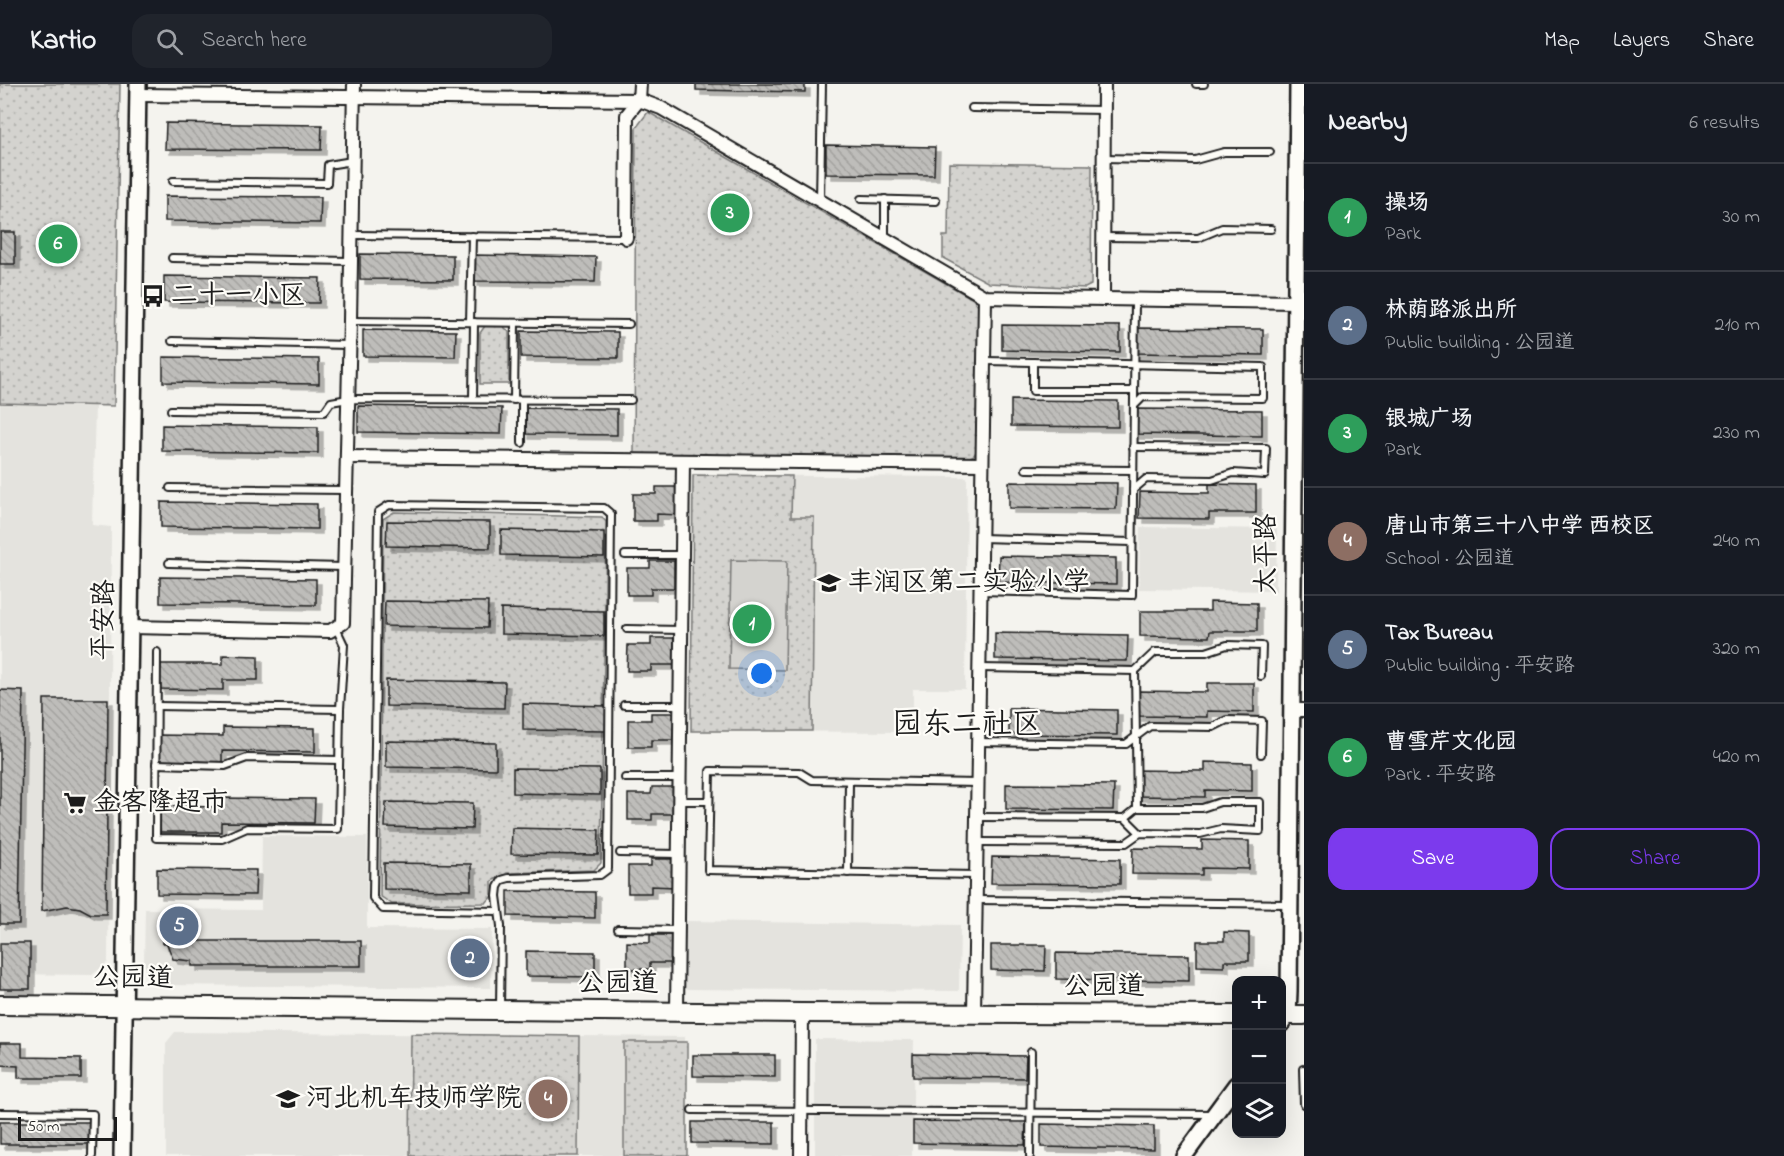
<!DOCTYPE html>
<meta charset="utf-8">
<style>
:root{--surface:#171b24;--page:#20242c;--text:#f1f3f6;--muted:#9ea1a6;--line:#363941;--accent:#7c3aed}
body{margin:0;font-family:"Indie Flower","LXGW WenKai TC",sans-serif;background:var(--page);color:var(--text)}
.controls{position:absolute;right:18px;bottom:18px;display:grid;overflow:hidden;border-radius:12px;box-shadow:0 6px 24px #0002}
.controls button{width:54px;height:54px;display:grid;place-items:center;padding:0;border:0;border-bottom:2px solid var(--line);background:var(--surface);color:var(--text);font:30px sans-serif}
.scale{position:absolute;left:18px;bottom:15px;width:99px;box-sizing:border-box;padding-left:6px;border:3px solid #1c1c1c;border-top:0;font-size:16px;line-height:21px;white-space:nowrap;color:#1c1c1c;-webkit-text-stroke:4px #fdfcf7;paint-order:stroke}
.you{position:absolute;left:762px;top:590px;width:21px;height:21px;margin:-15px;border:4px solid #fff;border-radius:50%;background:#1a73e8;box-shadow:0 0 0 9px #1a73e833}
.badge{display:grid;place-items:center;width:39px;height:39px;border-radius:50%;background:var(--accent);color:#fff;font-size:20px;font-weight:700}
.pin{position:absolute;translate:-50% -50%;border:3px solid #fff;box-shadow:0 2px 6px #0006}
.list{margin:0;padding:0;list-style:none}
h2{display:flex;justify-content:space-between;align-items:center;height:78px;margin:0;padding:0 24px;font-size:26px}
h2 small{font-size:20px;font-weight:400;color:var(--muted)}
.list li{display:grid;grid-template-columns:39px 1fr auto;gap:18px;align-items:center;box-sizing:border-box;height:108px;padding:0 24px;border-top:2px solid var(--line)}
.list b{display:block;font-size:22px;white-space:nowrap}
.list p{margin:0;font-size:20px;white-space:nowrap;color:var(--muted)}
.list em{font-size:20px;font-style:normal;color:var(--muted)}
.actions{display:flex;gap:12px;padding:18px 24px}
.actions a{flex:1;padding:14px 0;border:2px solid var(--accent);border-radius:18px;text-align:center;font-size:21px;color:var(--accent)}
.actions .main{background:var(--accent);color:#fff}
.icon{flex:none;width:33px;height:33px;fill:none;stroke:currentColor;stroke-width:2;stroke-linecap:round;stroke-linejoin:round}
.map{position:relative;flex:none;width:1304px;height:1072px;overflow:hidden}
header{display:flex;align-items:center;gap:36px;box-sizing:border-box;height:84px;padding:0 30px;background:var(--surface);border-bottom:2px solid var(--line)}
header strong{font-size:28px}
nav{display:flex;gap:33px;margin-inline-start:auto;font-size:21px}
.search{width:420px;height:54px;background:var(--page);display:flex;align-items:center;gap:15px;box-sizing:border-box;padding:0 21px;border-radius:18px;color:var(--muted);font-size:22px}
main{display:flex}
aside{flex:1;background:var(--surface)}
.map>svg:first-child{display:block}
.built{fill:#e4e3de}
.green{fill:url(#green-dots);stroke:#787876;stroke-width:1.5}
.pitch{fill:#d4d3cf;stroke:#787876;stroke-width:1.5}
.building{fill:url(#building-back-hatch);stroke:#1c1c1c;stroke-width:1.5;filter:url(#shadow)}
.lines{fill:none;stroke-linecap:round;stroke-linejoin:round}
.service-casing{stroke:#1c1c1c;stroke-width:10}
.minor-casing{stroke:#1c1c1c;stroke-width:16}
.tertiary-casing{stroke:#1c1c1c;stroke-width:20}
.secondary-casing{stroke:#1c1c1c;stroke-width:22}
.service{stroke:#fdfcf7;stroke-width:6}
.minor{stroke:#fdfcf7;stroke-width:12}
.tertiary{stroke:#fdfcf7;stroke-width:15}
.secondary{stroke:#fdfcf7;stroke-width:18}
.labels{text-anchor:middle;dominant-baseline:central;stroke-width:4.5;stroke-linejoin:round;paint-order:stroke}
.poi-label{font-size:27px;fill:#1c1c1c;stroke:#fdfcf7;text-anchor:start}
.street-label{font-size:27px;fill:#1c1c1c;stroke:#fdfcf7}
.quarter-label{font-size:30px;fill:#1c1c1c;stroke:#fdfcf7}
</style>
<header>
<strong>Kartio</strong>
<div class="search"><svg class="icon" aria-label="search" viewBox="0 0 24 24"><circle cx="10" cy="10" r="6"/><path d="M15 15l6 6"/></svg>Search here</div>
<nav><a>Map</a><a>Layers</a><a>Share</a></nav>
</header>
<main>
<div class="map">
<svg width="1304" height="1072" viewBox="0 0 1304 1072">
<defs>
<pattern id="green-dots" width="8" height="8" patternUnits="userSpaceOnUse" patternTransform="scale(1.5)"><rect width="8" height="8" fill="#d4d3cf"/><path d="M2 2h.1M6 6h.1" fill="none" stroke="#b5b5b1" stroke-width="1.8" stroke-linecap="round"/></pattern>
<pattern id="building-back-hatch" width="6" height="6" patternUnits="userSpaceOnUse" patternTransform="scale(1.5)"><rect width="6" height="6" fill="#bebdba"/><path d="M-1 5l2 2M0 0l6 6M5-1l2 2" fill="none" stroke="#a3a29f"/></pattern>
<filter id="shadow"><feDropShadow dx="5" dy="5" stdDeviation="0" flood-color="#0004"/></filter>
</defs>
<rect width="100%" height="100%" fill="#f4f3ee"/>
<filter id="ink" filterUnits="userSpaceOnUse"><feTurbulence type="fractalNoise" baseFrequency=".0167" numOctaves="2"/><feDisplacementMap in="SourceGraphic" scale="12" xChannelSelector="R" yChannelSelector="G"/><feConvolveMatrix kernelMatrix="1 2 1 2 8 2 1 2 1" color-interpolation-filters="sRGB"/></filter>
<g filter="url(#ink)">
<!-- built -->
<g class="built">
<path d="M0,320L95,322L92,441L111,443L110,606L108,878L92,891L0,890Z"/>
<path d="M693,391L967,393L965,605H913V648L691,647Z"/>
<path d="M1140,443L1277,445L1276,507L1139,505Z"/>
<path d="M262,752L367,753V844L492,845L491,904L165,901L156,897L148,890L144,880L145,825L261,826Z"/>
<path d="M686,837L960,841L959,907L685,905Z"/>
<path d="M175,948L685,953L687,1072H166V959Z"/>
<path d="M815,955L914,956L912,1072H815Z"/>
</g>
<!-- green -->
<g class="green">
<path d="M0,0H120L114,322L0,319Z"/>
<path d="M648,28L973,215L978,222L977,366L974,371L968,374L634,370L636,44Z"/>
<path d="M949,79L1092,81L1091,201L1085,204L989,199L943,174V152H948Z"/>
<path d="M492,240L502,241L509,248V300H480V249L485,242Z"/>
<path d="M693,391L792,392L791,433H814L812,647H691Z"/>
<path d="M394,428L602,433L606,438L601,779L594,786L507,789L492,797V812L486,819L392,820L380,812L383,435Z"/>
<path d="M411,950L579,952L578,1072H410Z"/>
<rect x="624" y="958" width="63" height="114"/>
</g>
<!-- pitch -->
<path class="pitch" d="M731,476L787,477L785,586L729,585Z"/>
<!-- building -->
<g class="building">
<path d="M696,0H805V8L696,6Z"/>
<path d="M166,39L322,41L321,66L165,65Z"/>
<path d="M826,61L935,63L934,91L826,90Z"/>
<path d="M165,112L321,113L320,139L165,137Z"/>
<rect x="0" y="148" width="15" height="32"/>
<path d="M360,170L453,171V196L360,195Z"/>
<path d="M474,171L596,173L595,198L473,197Z"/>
<path d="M164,192L320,194L319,219L164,218Z"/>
<path d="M1002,241L1120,242V268L1002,266Z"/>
<path d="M1135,244L1263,245V271L1135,269Z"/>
<path d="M363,246L456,247L455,273L363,272Z"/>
<path d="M521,247L618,248V274L521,273Z"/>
<path d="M163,273L319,275V300L163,298Z"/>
<path d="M1011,316L1118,317V343L1011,342Z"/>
<path d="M358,322L502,324L501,350L358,348Z"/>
<path d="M524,324L617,325V351L524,350Z"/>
<path d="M1134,325L1262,326V352L1134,350Z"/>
<path d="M162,341L318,343V369L162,367Z"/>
<path d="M1009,398L1117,399L1116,425L1009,424Z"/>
<path d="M1209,400L1256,401V429H1209V435L1139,434L1140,408L1209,409Z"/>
<path d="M656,403H680V431L657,430V437H633V410H656Z"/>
<path d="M161,418L317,420V445L161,443Z"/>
<path d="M387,437L490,438V464L386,462Z"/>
<path d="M501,446L604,448V473L501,471Z"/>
<path d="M999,472L1116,474V500L998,498Z"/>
<path d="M650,477H674V504H651V511H627V484H650Z"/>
<path d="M160,493L316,495V521L160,519Z"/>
<path d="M385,517L488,518L487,544L384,542Z"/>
<path d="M1210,518L1257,519V547H1210L1209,553L1140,552V527H1210Z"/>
<path d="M501,525L604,527V552L501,550Z"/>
<path d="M995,549L1128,551L1127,577L995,575Z"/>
<path d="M651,554H674V581H651V587H627L628,561H651Z"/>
<path d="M223,571L258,572V596H223V606L159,605V580H223Z"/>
<path d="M386,596L505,598L504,624L386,622Z"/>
<path d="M1207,599H1254V628L1207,627V633L1137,632L1138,607L1207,608Z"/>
<path d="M0,606L23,607L19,840H0Z"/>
<path d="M44,615H108L106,830H91L80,824L67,822L42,827Z"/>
<path d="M523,620L607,622V647L523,646Z"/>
<path d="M1009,624L1117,626V651L1009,650Z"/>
<path d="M651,629H675L674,656H651V663H628V636H651Z"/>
<path d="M223,643L315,644V668L222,667V678L158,677L159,651L223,652Z"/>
<path d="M386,657L496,659V685L386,683Z"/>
<path d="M1205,678L1252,679V707L1205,706V713L1135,712V686L1205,687Z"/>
<path d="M513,684L600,685V711L513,709Z"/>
<path d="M1006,700L1114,701L1113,726L1006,725Z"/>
<path d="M652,703H675V730H652V736H628V710H651Z"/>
<path d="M222,714L315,715L314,739L221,738V748H157L158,722L222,723Z"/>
<path d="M386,718L473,719L472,745L385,743Z"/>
<path d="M512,744L599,746L598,771L511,770Z"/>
<path d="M1202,756L1249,757V785L1202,784V791L1132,790L1133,764L1202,765Z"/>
<path d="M992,773L1120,775V800L991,799Z"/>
<path d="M651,775H675V803L651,802V809H628V782H651Z"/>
<path d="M384,779L471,780V806L384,805Z"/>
<path d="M157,785L256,786L255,811L157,810Z"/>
<path d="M508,807L595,808V834L508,832Z"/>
<path d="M163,828H194V857H361V882H192V877L173,875L167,860H163Z"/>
<path d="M1224,848L1249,849V877H1224V883L1197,882V857H1224Z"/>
<path d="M650,851H673V879H650V885H627V858L650,859Z"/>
<rect x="0" y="859" width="30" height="46"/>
<path d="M991,861H1046L1045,887L991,886Z"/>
<path d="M526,867L595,868V893L526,892Z"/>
<path d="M1056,869L1189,871V897L1056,895Z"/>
<path d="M0,959H22V973L81,974V994H18V982L0,981Z"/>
<path d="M913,970L1026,972L1025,994L913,993Z"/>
<path d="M693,971H775V993L693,992Z"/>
<path d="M913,1037L1026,1038L1025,1061L913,1059Z"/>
<rect x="0" y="1038" width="90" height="22"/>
<path d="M692,1038H774V1060L692,1059Z"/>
<path d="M1041,1040L1154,1042V1065L1041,1063Z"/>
</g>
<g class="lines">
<!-- service casing -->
<g class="service-casing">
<g id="service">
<path d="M1196,0H1204"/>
<path d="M972,24L1104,26"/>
<path d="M1104,74L1195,76L1224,68H1270"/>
<path d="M173,97L327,99L328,81L352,77"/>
<path d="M861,115L936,117"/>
<path d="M820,116L822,0"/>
<path d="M352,151L626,154"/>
<path d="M1103,153L1198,154L1222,144L1271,145"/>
<path d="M885,154V115"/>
<path d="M172,174L351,177"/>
<path d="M350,237L629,240"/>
<path d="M470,238L472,152"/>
<path d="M172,257L349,261"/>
<path d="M985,277L1263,283V314L1143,313L1134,322"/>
<path d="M1033,278V307H1134"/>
<path d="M473,315L474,238"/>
<path d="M514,316L515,239"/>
<path d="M171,326L324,328L331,318L348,315L631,316"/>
<path d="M522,359V316"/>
<path d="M1026,385L1133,386"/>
<path d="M170,404L345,406"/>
<path d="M1133,406L1146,395L1212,396L1233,389L1265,391L1266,364L1133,363"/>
<path d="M981,454L1132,458"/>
<path d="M625,471H682"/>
<path d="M169,479L344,483"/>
<path d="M981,507L1132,511L1135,216"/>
<path d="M627,545L681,546"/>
<path d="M157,568L156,754L222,755L247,744L338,745L340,625L344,561L336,544"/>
<path d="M980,584L1135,587L1155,568H1206L1227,561L1262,562L1261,592"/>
<path d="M1135,587L1137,724"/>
<path d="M624,621H680"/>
<path d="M157,622L340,625"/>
<path d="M978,658L1126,660L1150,642L1213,643L1227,636L1262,637L1261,670"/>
<path d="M156,680L225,682L247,674L339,676"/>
<path d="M625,694H679"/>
<path d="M680,717H709"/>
<path d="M1125,734L1140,749"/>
<path d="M977,758L1126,759L1140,749L1200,750L1221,745L1260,747V718H1220L1202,724H1137L1125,734L977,733"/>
<path d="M620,769L678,770"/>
<path d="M848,789L849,697"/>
<path d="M976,791L708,786L710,687L799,688L812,696L978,699"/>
<path d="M976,816L1290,820"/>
<path d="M498,827L383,825L373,814L378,428L389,421L604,424L611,430L608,785L600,791L509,794L502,796L498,803L497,812L501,842L500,924"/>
<path d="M618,845L678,846"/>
<path d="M1303,985L1304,1020"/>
<path d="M692,1026L1213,1030"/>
<path d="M0,1029L93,1030L92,1072"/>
<path d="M1030,1072L1031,968"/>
</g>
</g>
<!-- minor casing -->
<g class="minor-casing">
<g id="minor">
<path d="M138,11L639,16L661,24L985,213L1295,218"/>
<path d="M626,154L627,31L639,16L640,0"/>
<path d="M1103,215L1104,0"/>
<path d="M347,373L982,380"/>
<path d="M130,543L330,547L343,539L350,237L354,0"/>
<path d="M1291,626H1304"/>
<path d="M677,928L683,377"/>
<path d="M974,929L985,213"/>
<path d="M801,1072L802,929"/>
</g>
</g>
<!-- tertiary casing -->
<g class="tertiary-casing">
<g id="tertiary">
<path d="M1282,939L1288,931L1289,907L1298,0"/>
<path d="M122,1072L138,0"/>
<path d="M1184,1072L1236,1001"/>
</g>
</g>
<!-- secondary casing -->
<g class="secondary-casing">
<g id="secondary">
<path d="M0,921L802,929L1236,931"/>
<path d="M1282,931H1304"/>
</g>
</g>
<!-- service -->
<use href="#service" class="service"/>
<!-- minor -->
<use href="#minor" class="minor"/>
<!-- tertiary -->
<use href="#tertiary" class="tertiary"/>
<!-- secondary -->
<use href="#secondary" class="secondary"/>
</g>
</g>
<!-- icons -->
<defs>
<g id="bus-bare" transform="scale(1.8)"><path d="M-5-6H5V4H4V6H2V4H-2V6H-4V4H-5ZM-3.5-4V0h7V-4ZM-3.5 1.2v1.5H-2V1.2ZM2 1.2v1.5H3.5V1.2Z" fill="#1c1c1c" stroke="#fdfcf7" stroke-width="2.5" paint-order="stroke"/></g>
<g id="school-bare" transform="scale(1.8)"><path d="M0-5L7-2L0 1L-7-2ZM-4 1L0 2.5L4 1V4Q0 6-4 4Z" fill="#1c1c1c" stroke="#fdfcf7" stroke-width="2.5" paint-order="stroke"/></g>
<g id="supermarket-bare" transform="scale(1.8)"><path d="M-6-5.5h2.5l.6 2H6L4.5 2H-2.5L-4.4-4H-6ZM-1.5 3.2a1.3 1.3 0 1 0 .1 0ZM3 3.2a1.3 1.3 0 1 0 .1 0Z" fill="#1c1c1c" stroke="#fdfcf7" stroke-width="2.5" paint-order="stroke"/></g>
<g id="university-bare" transform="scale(1.8)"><path d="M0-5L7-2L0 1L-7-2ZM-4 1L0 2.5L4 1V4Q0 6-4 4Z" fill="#1c1c1c" stroke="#fdfcf7" stroke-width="2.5" paint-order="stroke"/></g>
</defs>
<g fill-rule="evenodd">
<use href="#bus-bare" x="153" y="212"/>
<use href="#school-bare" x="829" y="499"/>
<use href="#supermarket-bare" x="75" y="719"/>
<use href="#university-bare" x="288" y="1015"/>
</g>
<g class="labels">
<!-- poi labels -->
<g class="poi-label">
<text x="171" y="212">二十一小区</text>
<text x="847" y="499">丰润区第二实验小学</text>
<text x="93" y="719">金客隆超市</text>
<text x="306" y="1015">河北机车技师学院</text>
</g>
<!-- street labels -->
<g class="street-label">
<text transform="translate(1267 470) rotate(-90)">太平路</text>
<text transform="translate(105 536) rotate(-89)">平安路</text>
<text transform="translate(133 895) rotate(1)">公园道</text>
<text x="618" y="900">公园道</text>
<text x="1104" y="903">公园道</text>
</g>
<!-- quarter labels -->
<g class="quarter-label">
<text x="967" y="642">园东二社区</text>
</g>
</g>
</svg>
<div class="controls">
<button>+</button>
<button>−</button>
<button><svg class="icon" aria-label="layers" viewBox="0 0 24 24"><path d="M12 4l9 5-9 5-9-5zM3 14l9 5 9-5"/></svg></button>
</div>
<div class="scale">50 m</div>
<div class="you"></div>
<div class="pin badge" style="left:752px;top:540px;background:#2e9e5b">1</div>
<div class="pin badge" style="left:470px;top:874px;background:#5c6f8a">2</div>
<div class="pin badge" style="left:730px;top:129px;background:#2e9e5b">3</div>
<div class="pin badge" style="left:548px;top:1015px;background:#8d6e63">4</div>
<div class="pin badge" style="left:179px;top:842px;background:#5c6f8a">5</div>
<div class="pin badge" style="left:58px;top:160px;background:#2e9e5b">6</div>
</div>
<aside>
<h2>Nearby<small>6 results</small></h2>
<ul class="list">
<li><span class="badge" style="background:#2e9e5b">1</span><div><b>操场</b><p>Park</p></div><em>30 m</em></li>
<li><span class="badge" style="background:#5c6f8a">2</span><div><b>林荫路派出所</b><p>Public building · 公园道</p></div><em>210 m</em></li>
<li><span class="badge" style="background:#2e9e5b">3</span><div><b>银城广场</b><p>Park</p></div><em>230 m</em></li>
<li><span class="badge" style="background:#8d6e63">4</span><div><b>唐山市第三十八中学 西校区</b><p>School · 公园道</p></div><em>240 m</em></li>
<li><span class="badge" style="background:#5c6f8a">5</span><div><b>Tax Bureau</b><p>Public building · 平安路</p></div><em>320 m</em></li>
<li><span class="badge" style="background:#2e9e5b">6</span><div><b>曹雪芹文化园</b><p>Park · 平安路</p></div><em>420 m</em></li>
</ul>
<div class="actions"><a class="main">Save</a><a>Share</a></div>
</aside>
</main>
